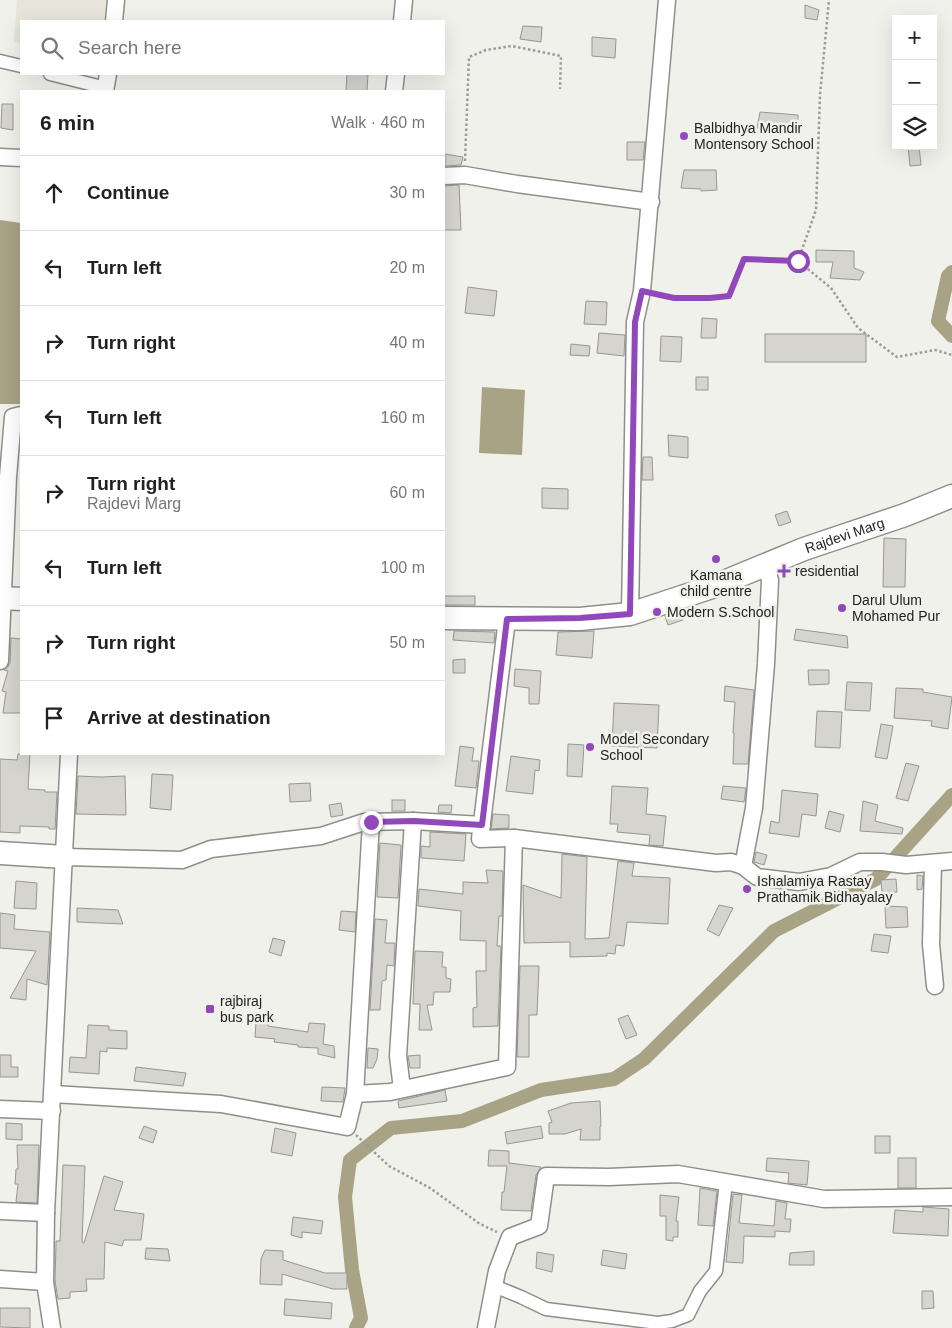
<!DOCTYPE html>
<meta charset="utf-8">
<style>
:root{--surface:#fff;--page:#f6f6f6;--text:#222;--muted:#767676;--line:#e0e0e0}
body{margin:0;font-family:Arial,sans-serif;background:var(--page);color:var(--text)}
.controls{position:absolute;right:15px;top:15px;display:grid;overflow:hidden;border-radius:0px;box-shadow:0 5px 20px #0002}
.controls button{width:45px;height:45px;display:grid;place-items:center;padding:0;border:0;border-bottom:1px solid var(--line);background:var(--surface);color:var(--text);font:25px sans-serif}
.stop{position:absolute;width:15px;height:15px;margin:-11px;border:4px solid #9048ba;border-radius:50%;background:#fff}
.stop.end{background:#9048ba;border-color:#fff;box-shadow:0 1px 5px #0008}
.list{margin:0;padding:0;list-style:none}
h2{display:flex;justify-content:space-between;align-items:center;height:65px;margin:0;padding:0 20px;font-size:21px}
h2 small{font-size:16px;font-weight:400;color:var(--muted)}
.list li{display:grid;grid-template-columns:32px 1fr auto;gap:15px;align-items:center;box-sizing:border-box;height:75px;padding:0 20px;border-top:1px solid var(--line)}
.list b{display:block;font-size:19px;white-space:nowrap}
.list p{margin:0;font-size:16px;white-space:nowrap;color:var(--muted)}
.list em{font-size:16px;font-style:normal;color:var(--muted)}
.icon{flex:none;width:28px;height:28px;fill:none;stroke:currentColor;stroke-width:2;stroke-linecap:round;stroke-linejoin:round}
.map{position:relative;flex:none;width:952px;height:1328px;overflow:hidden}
.search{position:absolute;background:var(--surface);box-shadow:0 5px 20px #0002;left:20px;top:20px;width:425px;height:55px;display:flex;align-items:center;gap:12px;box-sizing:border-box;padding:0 18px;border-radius:0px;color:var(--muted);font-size:19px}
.panel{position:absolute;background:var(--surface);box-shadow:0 5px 20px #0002;left:20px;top:90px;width:425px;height:665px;border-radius:0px}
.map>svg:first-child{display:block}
.built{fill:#e7e5d9}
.water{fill:#a8a384}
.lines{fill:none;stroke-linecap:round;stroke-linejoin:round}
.canal{stroke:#a8a384;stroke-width:14}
.building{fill:#d5d4cf;stroke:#979792}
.pedestrian-casing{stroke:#8f8f8a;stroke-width:15}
.minor-casing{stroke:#8f8f8a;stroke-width:19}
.secondary-casing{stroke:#8f8f8a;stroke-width:25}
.path{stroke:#9c9b98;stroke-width:2.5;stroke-dasharray:2.5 2.5;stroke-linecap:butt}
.pedestrian{stroke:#fff;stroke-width:12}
.minor{stroke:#fff;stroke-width:16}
.secondary{stroke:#fff;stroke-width:22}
.route{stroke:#9048ba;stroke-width:6}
.poi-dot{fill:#9048ba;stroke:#f1f1ec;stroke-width:2}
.labels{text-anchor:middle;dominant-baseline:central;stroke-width:5;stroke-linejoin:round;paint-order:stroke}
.poi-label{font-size:14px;fill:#232221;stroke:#f1f1ec;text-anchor:start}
.street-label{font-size:14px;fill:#232221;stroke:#f1f1ec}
</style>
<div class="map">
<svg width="952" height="1328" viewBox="0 0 952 1328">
<rect width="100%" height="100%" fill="#f1f1ec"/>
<!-- built -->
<path class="built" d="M17,0H106L104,21H21V43L14,42Z"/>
<!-- water -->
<g class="water">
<path d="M0,220L21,223V404H0Z"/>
<path d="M482,387L525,390L522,455L479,453Z"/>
</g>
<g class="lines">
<!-- canal -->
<g class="canal">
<path d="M952,272L948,276L938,321L952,336"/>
<path d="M356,1328L361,1318L352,1270L345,1197L350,1160L391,1128L462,1121L541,1090L614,1079L644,1059L774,931L876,879L952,795"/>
</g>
</g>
<!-- building -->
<g class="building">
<path d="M805,5L819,10L817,20L805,18Z"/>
<path d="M523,26L542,27L541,42L520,39Z"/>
<path d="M592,37L616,39L615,58L592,56Z"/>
<path d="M347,74H368L367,91H346Z"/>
<path d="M2,104H13V130L1,128Z"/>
<path d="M760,112L798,115V129L757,128Z"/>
<path d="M627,142H645L643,160H627Z"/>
<path d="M908,146H919L921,165L910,166Z"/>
<path d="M445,154L463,157L461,165L445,166Z"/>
<path d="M684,170H716L717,190L701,191V189L681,188Z"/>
<path d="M459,185L461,230H444V186Z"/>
<path d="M816,250L854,251V268L864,272L860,280L830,278L833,262H816Z"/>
<path d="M468,287L497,291L494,316L465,313Z"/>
<path d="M586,301L607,302L606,325L584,324Z"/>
<path d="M702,318L717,319L716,338H701Z"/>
<path d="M599,333L625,335L624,356L597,353Z"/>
<rect x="765" y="334" width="101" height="28"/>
<path d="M661,336L682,337L681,362L660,361Z"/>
<path d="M571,344L590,346L589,356L570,355Z"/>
<rect x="696" y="377" width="12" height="13"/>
<path d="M668,435L688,437V458L669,456Z"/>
<path d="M643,457H652L653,480H642Z"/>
<path d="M542,488L568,489V509L542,508Z"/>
<path d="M787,511L791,522L779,526L775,515Z"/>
<path d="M884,538L906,539L905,587H883Z"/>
<rect x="444" y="596" width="31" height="9"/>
<path d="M680,611L683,620L668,625L665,616Z"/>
<path d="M796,629L847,636L848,648L794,640Z"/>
<path d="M454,631L495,632L494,643L453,640Z"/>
<path d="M593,631H594L592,658L556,655L558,632Z"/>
<path d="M11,638L21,639V713H3L6,692L2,691L8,671L4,670L8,667L10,662Z"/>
<path d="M465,659V673H453V660Z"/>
<path d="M515,669L541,671L539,704H529V688L514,686Z"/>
<path d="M808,670H829V684L809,685Z"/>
<path d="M847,682L872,683L870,711L845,710Z"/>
<path d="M725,686L754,690L748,764H733L734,733H733L735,702L724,701Z"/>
<path d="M896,688L923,689V692L952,697L948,729L931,726L932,721L894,718Z"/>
<path d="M614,703L659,705L657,748L612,746Z"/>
<path d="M817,711L842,712L840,748L815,747Z"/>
<path d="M881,724L893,726L887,759L875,757Z"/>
<path d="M568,744L584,745L582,777L567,776Z"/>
<path d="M460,746L474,748L472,761H479L476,788L455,786Z"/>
<path d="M18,754H30L28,789L45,790V792H57L55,829H49V827L20,826V833L0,832V759L17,760Z"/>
<path d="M511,756L540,760L539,771L535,770L533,794L506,791Z"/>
<path d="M906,763L919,766L908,801L896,798Z"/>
<path d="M152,774L173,775L171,810L150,808Z"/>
<path d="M78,776L101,777L125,776L126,815L76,814Z"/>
<path d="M310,783L311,801L290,802L289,784Z"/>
<path d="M612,786L648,788L646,814L666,816L663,846L649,845L650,835L617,832L618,824H610Z"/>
<path d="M723,786L746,788L744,802L721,799Z"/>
<path d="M782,790L818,794L816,816L802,814L799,837L769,833L771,821L779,823Z"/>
<rect x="392" y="800" width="13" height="11"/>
<path d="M863,801L878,805L875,821L903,828L902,834L860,831Z"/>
<path d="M341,803L343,815L331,817L329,805Z"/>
<path d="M439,805H452L451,813L438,812Z"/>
<path d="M829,811L844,815L840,832L825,828Z"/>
<path d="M493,814L509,815V828L491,829Z"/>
<path d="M430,832L466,834L464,861L421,858V846L430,847Z"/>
<path d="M380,843L401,845L398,898L377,897Z"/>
<path d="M756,852L767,855L764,865L754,862Z"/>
<path d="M562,854L587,857L585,939L609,938L618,861L634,863L632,876L670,878L668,924L627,922L624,946L616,945L615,954L607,953V956L570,957V942L524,943L523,885L561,898Z"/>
<path d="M486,870L503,871L502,916H499L497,946H501L498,1026L473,1027V1008L477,1007L476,971H486V941L460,940L461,911L418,906L419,889L463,894V882L488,883Z"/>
<path d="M917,875L923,876L922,889L917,890Z"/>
<path d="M896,879L897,892L882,893L881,880Z"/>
<path d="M16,881L37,883L36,909L14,908Z"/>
<path d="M719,905L733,908L719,936L707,930Z"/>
<path d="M885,906L907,907L908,927L886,928Z"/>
<path d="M77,908L118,910L123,924L77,922Z"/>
<path d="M341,911L356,912L355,932L339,930Z"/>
<path d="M0,913L15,915L14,929L50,932L47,985L27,979L26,1000L10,998L36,951L0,948Z"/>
<path d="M375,919L387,920L385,943H395L394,966L387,965L386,980L382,981L380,1010H370Z"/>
<path d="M874,934L891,936L888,953L871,951Z"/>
<path d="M273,938L285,941L281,956L269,952Z"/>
<path d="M415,951L443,952L442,967H446V978L451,979L450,992H434L433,1005H427L432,1030H419L420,1004H413Z"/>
<path d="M520,966H539L537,1015H529V1057H517Z"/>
<path d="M628,1015L637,1035L626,1039L618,1019Z"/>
<path d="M256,1022L268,1023V1026L308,1032L309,1023L325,1024L323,1044L334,1046L335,1058L318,1054V1048L298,1047V1045L274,1042L275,1039L255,1037Z"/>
<path d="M88,1025L109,1026V1030L127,1031V1049L107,1048V1052L100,1051L99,1074L69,1072L70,1057L86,1058Z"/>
<path d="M368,1048L378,1049L377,1059L373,1068H367Z"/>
<path d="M0,1055H11V1067H18V1077H0Z"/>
<path d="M420,1055V1068H410L408,1056Z"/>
<path d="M136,1067L186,1073L183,1086L134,1081Z"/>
<path d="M322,1087L345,1088L343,1102L321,1101Z"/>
<path d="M445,1090L447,1101L399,1108L398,1101Z"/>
<path d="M600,1101L601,1126H600V1140H580L581,1129L565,1134H549V1123L552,1122L548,1111L571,1103Z"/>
<path d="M6,1123L22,1124V1140L6,1139Z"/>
<path d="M144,1126L157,1131L153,1143L139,1138Z"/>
<path d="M541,1126L543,1138L507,1144L505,1132Z"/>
<path d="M275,1128L296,1133L292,1156L271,1152Z"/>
<rect x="875" y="1136" width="15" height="17"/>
<path d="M17,1145H39L37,1203L16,1202L18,1184H15L16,1169H18Z"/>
<path d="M489,1150L509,1151V1163L541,1167L536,1175L531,1211L501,1210L502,1192H504L507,1166H488Z"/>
<path d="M767,1158L809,1161L807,1185L788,1183L789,1173L766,1171Z"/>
<rect x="898" y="1158" width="18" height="30"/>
<path d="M63,1165L85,1166L82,1242L84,1243L104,1176L123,1182L114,1210L144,1214L141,1240H124L122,1246L105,1242L104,1279H86L87,1291L70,1292V1298L58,1299L55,1281L56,1244V1241H60Z"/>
<path d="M700,1188L717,1191L713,1226L698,1225Z"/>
<path d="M733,1194L742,1195L739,1223L774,1226L776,1201L787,1203L785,1219H791L790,1232L775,1231V1237L744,1236L743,1263L726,1262Z"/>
<path d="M660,1195L679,1197L676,1221H678V1237H673V1241L666,1240V1216H660Z"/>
<path d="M923,1207L949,1209L948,1236L893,1233L895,1210L923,1212Z"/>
<path d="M293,1217L323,1221L321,1234L302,1232V1238L291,1235Z"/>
<path d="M146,1248L168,1249L170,1261L145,1259Z"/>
<path d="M265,1250L283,1251V1260L325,1273H347V1289H333L282,1274V1285L260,1284L261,1259Z"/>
<path d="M603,1250L627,1254L625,1269L601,1265Z"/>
<path d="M814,1251V1265H789L790,1253Z"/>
<path d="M537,1252L554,1255L552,1272L536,1268Z"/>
<path d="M922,1291H933L934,1308L922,1309Z"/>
<path d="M285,1299L332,1303L331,1319L284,1315Z"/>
<path d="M0,1308H30V1328L0,1327Z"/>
</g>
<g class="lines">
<!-- pedestrian casing -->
<g class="pedestrian-casing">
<g id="pedestrian">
<path d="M0,61L21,66"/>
<path d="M50,74L106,88"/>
<path d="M494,1286L521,1297L546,1309L658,1323L672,1321L688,1315L700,1291L716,1271L726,1182"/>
</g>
</g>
<!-- minor casing -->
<g class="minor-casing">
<g id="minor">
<path d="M114,21L116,0"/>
<path d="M402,21L404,0"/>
<path d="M105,91L108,74"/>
<path d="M394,91L396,74"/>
<path d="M0,157L21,158"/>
<path d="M444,176L465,175L517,184L651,202"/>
<path d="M630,614L635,322L642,291L667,0"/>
<path d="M507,619L480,839L514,838L716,863L731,862L743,866L754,808L766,664L770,580L766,565"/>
<path d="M0,661L8,477L13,417L21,415"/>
<path d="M65,857L182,860L211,849L321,836L364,822L413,821L482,825"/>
<path d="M933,863L931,944L935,986"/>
<path d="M743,866L757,877L799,882L831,876L860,862H882L906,865L952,861"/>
<path d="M402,1089L398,1056L413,821"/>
<path d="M53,1094L221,1104L347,1127L355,1094L371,822"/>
<path d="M355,1094L390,1092L507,1067L514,838"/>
<path d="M0,1109L52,1111"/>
<path d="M0,1211L46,1213"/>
<path d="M0,1279L45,1282"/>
<path d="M52,1328L45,1282L46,1213L69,754"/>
<path d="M486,1328L497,1271L510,1237L539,1226L546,1176L609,1177L678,1174L824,1199L952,1197"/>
</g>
</g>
<!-- secondary casing -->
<g class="secondary-casing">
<g id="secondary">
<path d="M0,598L21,599"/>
<path id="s1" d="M444,618L580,619L630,614L712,587L804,549L905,515L952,496"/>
<path d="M0,853L65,857"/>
</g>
</g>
<!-- path -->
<g class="path">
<path d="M465,161L469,57L486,50L512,46L561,56L560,89"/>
<path d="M798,261L816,210L820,95L829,0"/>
<path d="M656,294C680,300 704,299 729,296L744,259L798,261L831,288L858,328L897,357L935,350L952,355"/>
<path d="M356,1135L389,1166L430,1188L480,1224L497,1232"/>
</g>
<!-- pedestrian -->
<use href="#pedestrian" class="pedestrian"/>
<!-- minor -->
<use href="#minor" class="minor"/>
<!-- secondary -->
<use href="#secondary" class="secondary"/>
</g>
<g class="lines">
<!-- route -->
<path class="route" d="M371,822L414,821L482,825L507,619L580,618L630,614L635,322L642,291L674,298H710L729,296L744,259L798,261"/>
</g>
<!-- markers -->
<g class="poi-dot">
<circle cx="684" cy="136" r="5"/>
<circle cx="716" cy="559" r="5"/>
<path d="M781.5 563.5h5v5h5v5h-5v5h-5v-5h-5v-5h5z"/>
<circle cx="842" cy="608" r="5"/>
<circle cx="657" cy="612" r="5"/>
<circle cx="590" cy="747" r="5"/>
<circle cx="747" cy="889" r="5"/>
<rect x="205" y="1004" width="10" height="10" rx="2.5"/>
</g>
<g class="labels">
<!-- poi labels -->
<g class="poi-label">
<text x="694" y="128">Balbidhya Mandir<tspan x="694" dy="16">Montensory School</tspan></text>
<text x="795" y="571">residential</text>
<text x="716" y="575" text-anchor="middle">Kamana<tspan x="716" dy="16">child centre</tspan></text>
<text x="852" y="600">Darul Ulum<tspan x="852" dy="16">Mohamed Pur</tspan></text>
<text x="667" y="612">Modern S.School</text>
<text x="600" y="739">Model Secondary<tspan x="600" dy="16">School</tspan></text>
<text x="757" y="881">Ishalamiya Rastay<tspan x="757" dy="16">Prathamik Bidhayalay</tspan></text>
<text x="220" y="1001">rajbiraj<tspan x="220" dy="16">bus park</tspan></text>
</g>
<!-- street labels -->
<g class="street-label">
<text stroke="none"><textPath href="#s1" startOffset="415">Rajdevi Marg</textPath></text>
</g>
</g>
</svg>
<div class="controls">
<button>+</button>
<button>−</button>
<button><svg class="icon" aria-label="layers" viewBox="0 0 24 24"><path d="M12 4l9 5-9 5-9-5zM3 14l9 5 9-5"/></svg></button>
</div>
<div class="stop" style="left:798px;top:261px"></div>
<div class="stop end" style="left:371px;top:822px"></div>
<div class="search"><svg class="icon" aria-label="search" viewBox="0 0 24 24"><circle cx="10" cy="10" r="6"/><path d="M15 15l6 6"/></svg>Search here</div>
<section class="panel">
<h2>6 min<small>Walk · 460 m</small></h2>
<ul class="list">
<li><svg class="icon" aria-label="ahead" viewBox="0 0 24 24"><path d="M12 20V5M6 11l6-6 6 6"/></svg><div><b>Continue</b></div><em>30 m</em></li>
<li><svg class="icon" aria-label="left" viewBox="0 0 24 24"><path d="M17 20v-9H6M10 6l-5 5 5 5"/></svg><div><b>Turn left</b></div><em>20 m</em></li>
<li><svg class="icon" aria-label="right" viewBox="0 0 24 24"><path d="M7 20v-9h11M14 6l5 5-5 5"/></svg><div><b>Turn right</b></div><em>40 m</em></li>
<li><svg class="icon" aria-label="left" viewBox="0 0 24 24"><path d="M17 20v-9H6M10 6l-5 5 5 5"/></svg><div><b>Turn left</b></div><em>160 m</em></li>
<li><svg class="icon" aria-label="right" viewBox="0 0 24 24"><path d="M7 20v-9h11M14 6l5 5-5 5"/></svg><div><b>Turn right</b><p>Rajdevi Marg</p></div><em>60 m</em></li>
<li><svg class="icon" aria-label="left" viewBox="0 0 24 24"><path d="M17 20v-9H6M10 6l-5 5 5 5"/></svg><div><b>Turn left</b></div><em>100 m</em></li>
<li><svg class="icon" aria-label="right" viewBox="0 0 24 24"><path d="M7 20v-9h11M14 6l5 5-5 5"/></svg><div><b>Turn right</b></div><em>50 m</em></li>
<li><svg class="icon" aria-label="arrive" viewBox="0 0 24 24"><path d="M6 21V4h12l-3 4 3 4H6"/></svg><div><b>Arrive at destination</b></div></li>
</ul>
</section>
</div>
